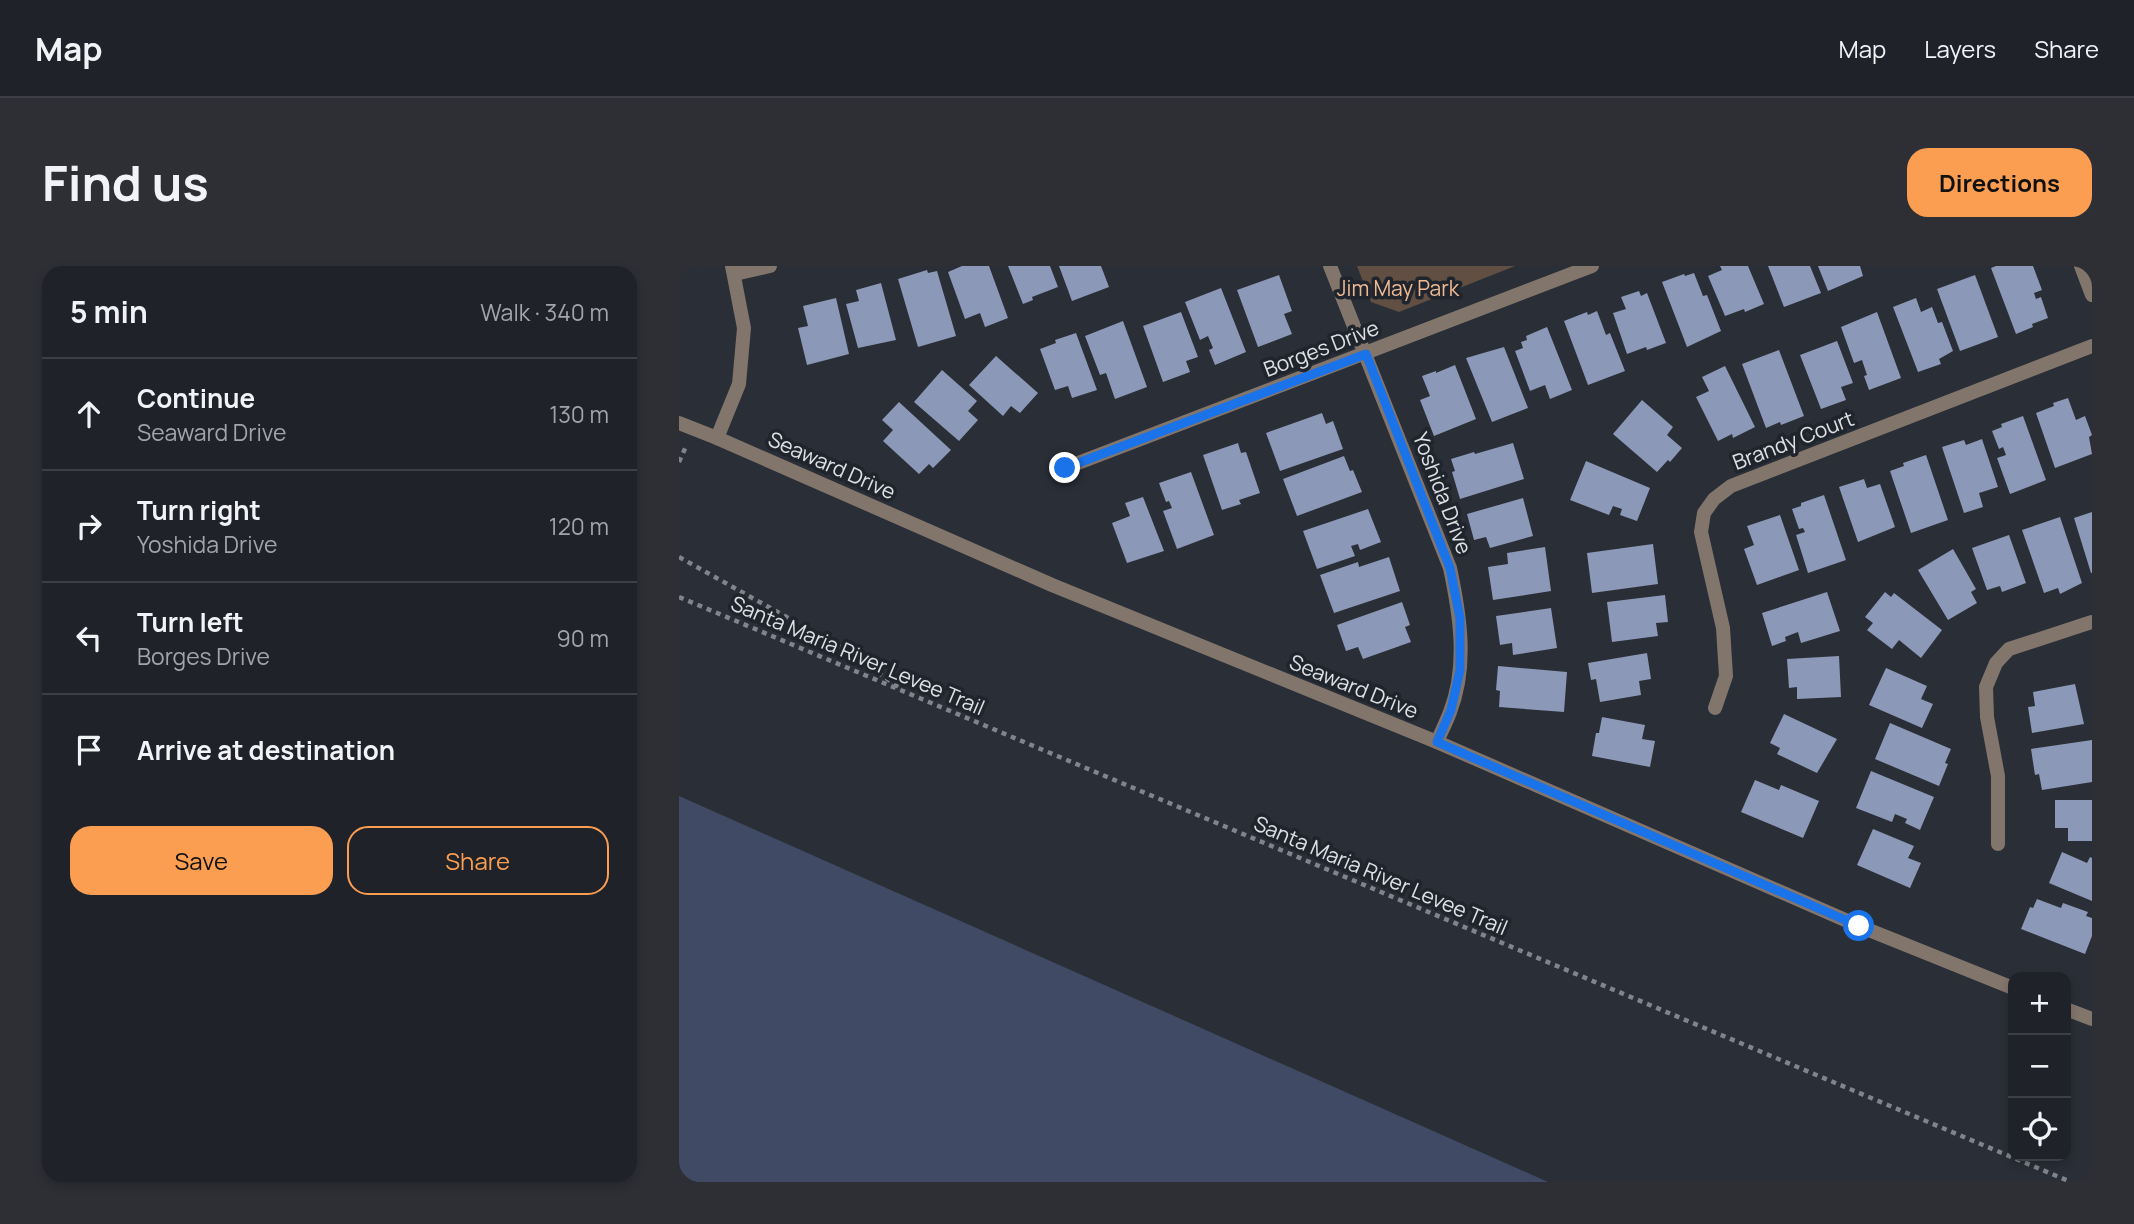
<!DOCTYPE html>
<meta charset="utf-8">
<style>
:root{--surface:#202229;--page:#2d2f35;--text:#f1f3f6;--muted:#a2a4a8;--line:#3d3f46;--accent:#fb9e52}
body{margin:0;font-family:Manrope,sans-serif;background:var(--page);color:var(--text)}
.controls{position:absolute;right:21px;bottom:21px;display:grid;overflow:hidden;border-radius:14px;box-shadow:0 4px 10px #0003}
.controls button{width:63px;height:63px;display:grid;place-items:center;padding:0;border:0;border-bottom:2px solid var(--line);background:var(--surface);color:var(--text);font:35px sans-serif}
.stop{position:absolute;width:21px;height:21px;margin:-16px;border:5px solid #1a73e8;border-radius:50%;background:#fff}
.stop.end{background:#1a73e8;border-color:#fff;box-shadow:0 2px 7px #0008}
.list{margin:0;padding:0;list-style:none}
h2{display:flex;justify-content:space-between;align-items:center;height:91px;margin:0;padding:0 28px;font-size:30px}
h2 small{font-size:23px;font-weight:400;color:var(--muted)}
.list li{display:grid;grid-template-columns:46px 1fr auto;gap:21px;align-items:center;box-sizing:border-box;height:112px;padding:0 28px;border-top:2px solid var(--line)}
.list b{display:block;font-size:26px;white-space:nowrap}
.list p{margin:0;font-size:23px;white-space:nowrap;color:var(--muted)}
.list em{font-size:23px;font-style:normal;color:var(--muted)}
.actions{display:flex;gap:14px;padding:21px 28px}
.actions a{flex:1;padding:16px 0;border:2px solid var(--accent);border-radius:21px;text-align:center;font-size:24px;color:var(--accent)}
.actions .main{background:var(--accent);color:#111}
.icon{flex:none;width:38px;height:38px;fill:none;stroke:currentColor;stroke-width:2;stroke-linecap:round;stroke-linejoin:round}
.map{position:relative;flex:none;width:1413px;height:916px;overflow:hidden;border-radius:21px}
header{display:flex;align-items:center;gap:42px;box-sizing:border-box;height:98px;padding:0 35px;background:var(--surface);border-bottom:2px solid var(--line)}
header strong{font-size:33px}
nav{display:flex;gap:38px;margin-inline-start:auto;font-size:24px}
.intro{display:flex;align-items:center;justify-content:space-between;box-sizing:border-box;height:168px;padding:0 42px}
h1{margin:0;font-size:49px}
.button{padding:18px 32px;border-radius:21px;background:var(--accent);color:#111;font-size:24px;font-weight:700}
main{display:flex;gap:42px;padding:0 42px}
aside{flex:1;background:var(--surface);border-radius:21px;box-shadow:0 4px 10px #0003}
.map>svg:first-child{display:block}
.green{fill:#604f42}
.water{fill:#404a65}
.building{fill:#8c98b7}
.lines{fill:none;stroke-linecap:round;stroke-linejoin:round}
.path{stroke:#81848c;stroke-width:4.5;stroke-dasharray:5 5;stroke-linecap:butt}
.minor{stroke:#82756c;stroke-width:14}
.route{stroke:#1a73e8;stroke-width:9}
.labels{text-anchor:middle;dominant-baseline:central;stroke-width:7;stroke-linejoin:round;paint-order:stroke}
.park-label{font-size:21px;fill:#ecb993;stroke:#20242c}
.street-label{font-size:21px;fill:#dee0e6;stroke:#20242c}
</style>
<header>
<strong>Map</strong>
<nav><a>Map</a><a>Layers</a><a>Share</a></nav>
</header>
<div class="intro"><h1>Find us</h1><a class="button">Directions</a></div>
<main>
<aside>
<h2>5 min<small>Walk · 340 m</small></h2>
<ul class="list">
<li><svg class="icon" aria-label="ahead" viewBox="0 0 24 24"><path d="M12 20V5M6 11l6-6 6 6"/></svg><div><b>Continue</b><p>Seaward Drive</p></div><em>130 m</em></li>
<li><svg class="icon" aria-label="right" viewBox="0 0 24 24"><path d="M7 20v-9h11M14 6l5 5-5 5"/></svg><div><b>Turn right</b><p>Yoshida Drive</p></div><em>120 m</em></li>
<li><svg class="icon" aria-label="left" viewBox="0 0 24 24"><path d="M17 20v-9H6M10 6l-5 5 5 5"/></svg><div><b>Turn left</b><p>Borges Drive</p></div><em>90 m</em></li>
<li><svg class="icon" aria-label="arrive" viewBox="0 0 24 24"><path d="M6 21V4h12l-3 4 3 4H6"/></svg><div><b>Arrive at destination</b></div></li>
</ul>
<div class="actions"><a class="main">Save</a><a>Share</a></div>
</aside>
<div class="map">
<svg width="1413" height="916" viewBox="0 0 1413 916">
<rect width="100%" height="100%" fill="#2a2e37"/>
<!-- green -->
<path class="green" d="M678,0H836L720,46L692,36Z"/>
<!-- water -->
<path class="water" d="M0,530L869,916H0Z"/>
<!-- building -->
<g class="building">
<path d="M283,0H310L329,52L306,61L301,47L286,53L269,6Z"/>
<path d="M329,0H371L379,21L353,31L354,34L344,38Z"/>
<path d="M380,0H422L430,21L393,35Z"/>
<path d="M1041,0H1069L1085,38L1066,46L1065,43L1046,50L1029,10L1043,4Z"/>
<path d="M1089,0H1131L1142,27L1105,41Z"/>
<path d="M1139,0H1181L1184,10L1149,25Z"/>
<path d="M1317,0H1354L1363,24L1355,27L1357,33L1362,31L1369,52L1353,58L1354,61L1337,68L1312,2Z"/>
<path d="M248,4L249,7L258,5L277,70L239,81L219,13Z"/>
<path d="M1015,7L1024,30L1028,29L1042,65L1008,81L983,16L1005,8L1006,10Z"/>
<path d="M600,9L613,45L605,48L613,68L579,81L558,24Z"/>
<path d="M1296,9L1319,71L1281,85L1258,23Z"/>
<path d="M202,17L217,74L179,82L167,38L180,35L177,24Z"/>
<path d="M542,22L567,86L536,99L530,84L534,82L529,70L521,74L506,36Z"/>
<path d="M960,25L962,30L968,27L987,77L968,84L967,81L948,88L934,47L947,43L942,31Z"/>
<path d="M157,32L170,88L128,99L119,62L129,60L124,40Z"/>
<path d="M1237,32L1242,46L1253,41L1259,57L1263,56L1274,85L1260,93L1262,98L1239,106L1214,41Z"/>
<path d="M918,45L927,69L931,67L946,105L909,119L885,55L908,46L909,49Z"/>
<path d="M502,46L519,91L507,95L511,106L484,116L464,60Z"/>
<path d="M1198,46L1222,112L1190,124L1185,110L1188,109L1183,94L1175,97L1162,61Z"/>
<path d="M444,55L468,121L436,133L427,107L421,109L406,70Z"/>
<path d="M868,61L893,124L871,133L866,119L851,125L836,85L844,82L842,76L848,74L847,70Z"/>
<path d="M397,67L418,124L393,132L389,120L376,124L361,83L377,77L376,74Z"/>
<path d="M1158,75L1174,117L1162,121L1167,134L1142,143L1121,89Z"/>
<path d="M825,81L849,142L813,156L787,92Z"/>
<path d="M1100,84L1125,150L1102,159L1101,156L1087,162L1063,98Z"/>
<path d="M317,90L359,127L341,147L332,140L324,150L290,119Z"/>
<path d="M776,99L797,153L755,170L741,134L751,130L743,110L757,105V107Z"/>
<path d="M1046,100L1076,161L1054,172L1053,168L1039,175L1017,131L1030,125L1023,111Z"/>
<path d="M263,104L298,135L289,145L299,154L280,175L235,136Z"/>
<path d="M1389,132L1397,154L1406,150L1413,169L1410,171L1413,188L1376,202L1357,147L1375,140L1374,137Z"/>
<path d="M963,134L994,161L988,169L1003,182L991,196L989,194L978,206L934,168Z"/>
<path d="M220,136L272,184L254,202L250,198L240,208L204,175L214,164L203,154Z"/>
<path d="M643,147L647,158L654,155L664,183L601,205L587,167Z"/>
<path d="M1344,150L1367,214L1331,228L1318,192L1327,189L1324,181L1320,183L1313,165L1323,161L1322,158Z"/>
<path d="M1303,173L1319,221L1300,227L1304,241L1285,247L1263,181L1285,174L1287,179Z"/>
<path d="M559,177L562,187L567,186L581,227L560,234L562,238L543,244L524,189Z"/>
<path d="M834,177L845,213L781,233L773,206L776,205L772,193L795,186L796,188Z"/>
<path d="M1247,189L1269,254L1232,267L1211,205L1225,200L1224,197Z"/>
<path d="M665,190L671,205L674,204L683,226L618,250L604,213Z"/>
<path d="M907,195L971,222L958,255L941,249L943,243L934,240L930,249L891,234Z"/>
<path d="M512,206L535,269L498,283L484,245L493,242L490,235L487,236L480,217Z"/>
<path d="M1185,213L1188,222L1201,218L1216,261L1179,276L1160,221Z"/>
<path d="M1145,229L1167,294L1129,307L1117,269L1126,266L1124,262L1120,263L1113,243L1122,240V237Z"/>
<path d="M464,231L485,285L448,297L433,257L451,250L446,237Z"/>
<path d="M844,232L854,270L811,282L807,271L795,274L788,248Z"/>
<path d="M689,243L702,276L681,284L679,278L672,280L676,290L638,303L624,265Z"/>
<path d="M1413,246V307H1412L1395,252Z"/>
<path d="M1101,249L1120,304L1078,319L1065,283L1075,279L1068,260Z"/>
<path d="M1381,251L1403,317L1381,328L1379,322L1365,327L1343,264Z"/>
<path d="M1330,269L1347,317L1323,326L1321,320L1308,324L1293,282Z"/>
<path d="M974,278L979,318L913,327L908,287Z"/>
<path d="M866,281L872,325L814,334L809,301L829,298L828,287Z"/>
<path d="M1274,283L1297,323L1292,326L1298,337L1269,354L1239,304Z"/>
<path d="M710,291L721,325L655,347L641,309L679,296L680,301Z"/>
<path d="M1148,326L1161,365L1122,377L1119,366L1106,371L1107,375L1093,380L1083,347Z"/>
<path d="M1206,326L1212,331L1215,327L1263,364L1242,392L1220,374L1213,383L1188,364L1194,357L1186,351Z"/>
<path d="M986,329L989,356L977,357L979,370L933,376L928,336Z"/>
<path d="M723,336L731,359L726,361L732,376L684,393L679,381L667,385L658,359Z"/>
<path d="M872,342L878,382L834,389L833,377L821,379L817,350Z"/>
<path d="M968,387L972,413L960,415L962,429L921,436L917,413L912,414L909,397Z"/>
<path d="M1160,390L1162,431L1118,433V421L1110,422L1108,393Z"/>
<path d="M819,400L888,406L885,446L820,441L821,425L817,424Z"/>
<path d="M1207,402L1248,420L1242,433L1254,438L1243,462L1190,439Z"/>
<path d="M1396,418L1405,458L1353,467L1349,441L1356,440L1354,426Z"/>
<path d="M1105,448L1158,473L1138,507L1098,488L1101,482L1091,477Z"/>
<path d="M923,451L966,459L963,473L976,475L971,501L913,490L917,467H920Z"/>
<path d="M1211,457L1272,483L1266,497L1269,498L1260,520L1196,493Z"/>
<path d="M1413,474V516L1363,524L1360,508L1356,509L1352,483Z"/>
<path d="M1192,505L1255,531L1241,564L1226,557L1228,553L1216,548L1213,556L1177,542Z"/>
<path d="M1076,514L1100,524L1102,519L1140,535L1124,572L1062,546Z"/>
<path d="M1376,534H1413V575H1389V562H1376Z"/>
<path d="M1194,563L1235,580L1229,592L1242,597L1231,622L1178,599Z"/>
<path d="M1383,586L1408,597L1411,591L1413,592V635L1370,617Z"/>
<path d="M1358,633L1382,642L1384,637L1409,646L1407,650L1413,652V670L1406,688L1342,663L1351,641L1354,642Z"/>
</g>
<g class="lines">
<!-- path -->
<g class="path">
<path d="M0,196L8,178"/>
<path d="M0,291L172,387L221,422"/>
<path d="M0,331L1392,916"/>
</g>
<!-- minor -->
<g class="minor">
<path d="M651,0L771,302C781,349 789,400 771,446C767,457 762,466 758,476"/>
<path d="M1402,0L1413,29"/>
<path d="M56,8L91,0"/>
<path d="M0,157L38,172L373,319L758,476L1180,660L1334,722"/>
<path d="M38,172L60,118L65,62L53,0"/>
<path d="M386,202L913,0"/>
<path d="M1036,442L1047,410L1044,362L1022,266L1025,247L1035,233L1052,220L1413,80"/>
<path d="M1319,578V510L1308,451L1307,421L1317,397L1330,383L1413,356"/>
<path d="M1387,743L1413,753"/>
</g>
</g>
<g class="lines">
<!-- route -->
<path class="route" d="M386,202L687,88L771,302L781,352V404L772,444L758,476L1180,660"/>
</g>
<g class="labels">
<!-- park labels -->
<g class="park-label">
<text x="719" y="22">Jim May Park</text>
</g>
<!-- street labels -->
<g class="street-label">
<text transform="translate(642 82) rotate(-21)">Borges Drive</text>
<text transform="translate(1114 174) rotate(-21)">Brandy Court</text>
<text transform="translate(153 199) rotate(24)">Seaward Drive</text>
<text transform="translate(764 227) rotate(69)">Yoshida Drive</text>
<text transform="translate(179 389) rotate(23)">Santa Maria River Levee Trail</text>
<text transform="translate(675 420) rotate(22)">Seaward Drive</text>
<text transform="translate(702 609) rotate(23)">Santa Maria River Levee Trail</text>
</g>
</g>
</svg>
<div class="controls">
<button>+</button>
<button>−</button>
<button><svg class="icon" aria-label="locate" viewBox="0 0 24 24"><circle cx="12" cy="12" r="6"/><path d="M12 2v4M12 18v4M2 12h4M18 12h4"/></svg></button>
</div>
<div class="stop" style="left:1180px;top:660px"></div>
<div class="stop end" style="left:386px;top:202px"></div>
</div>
</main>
